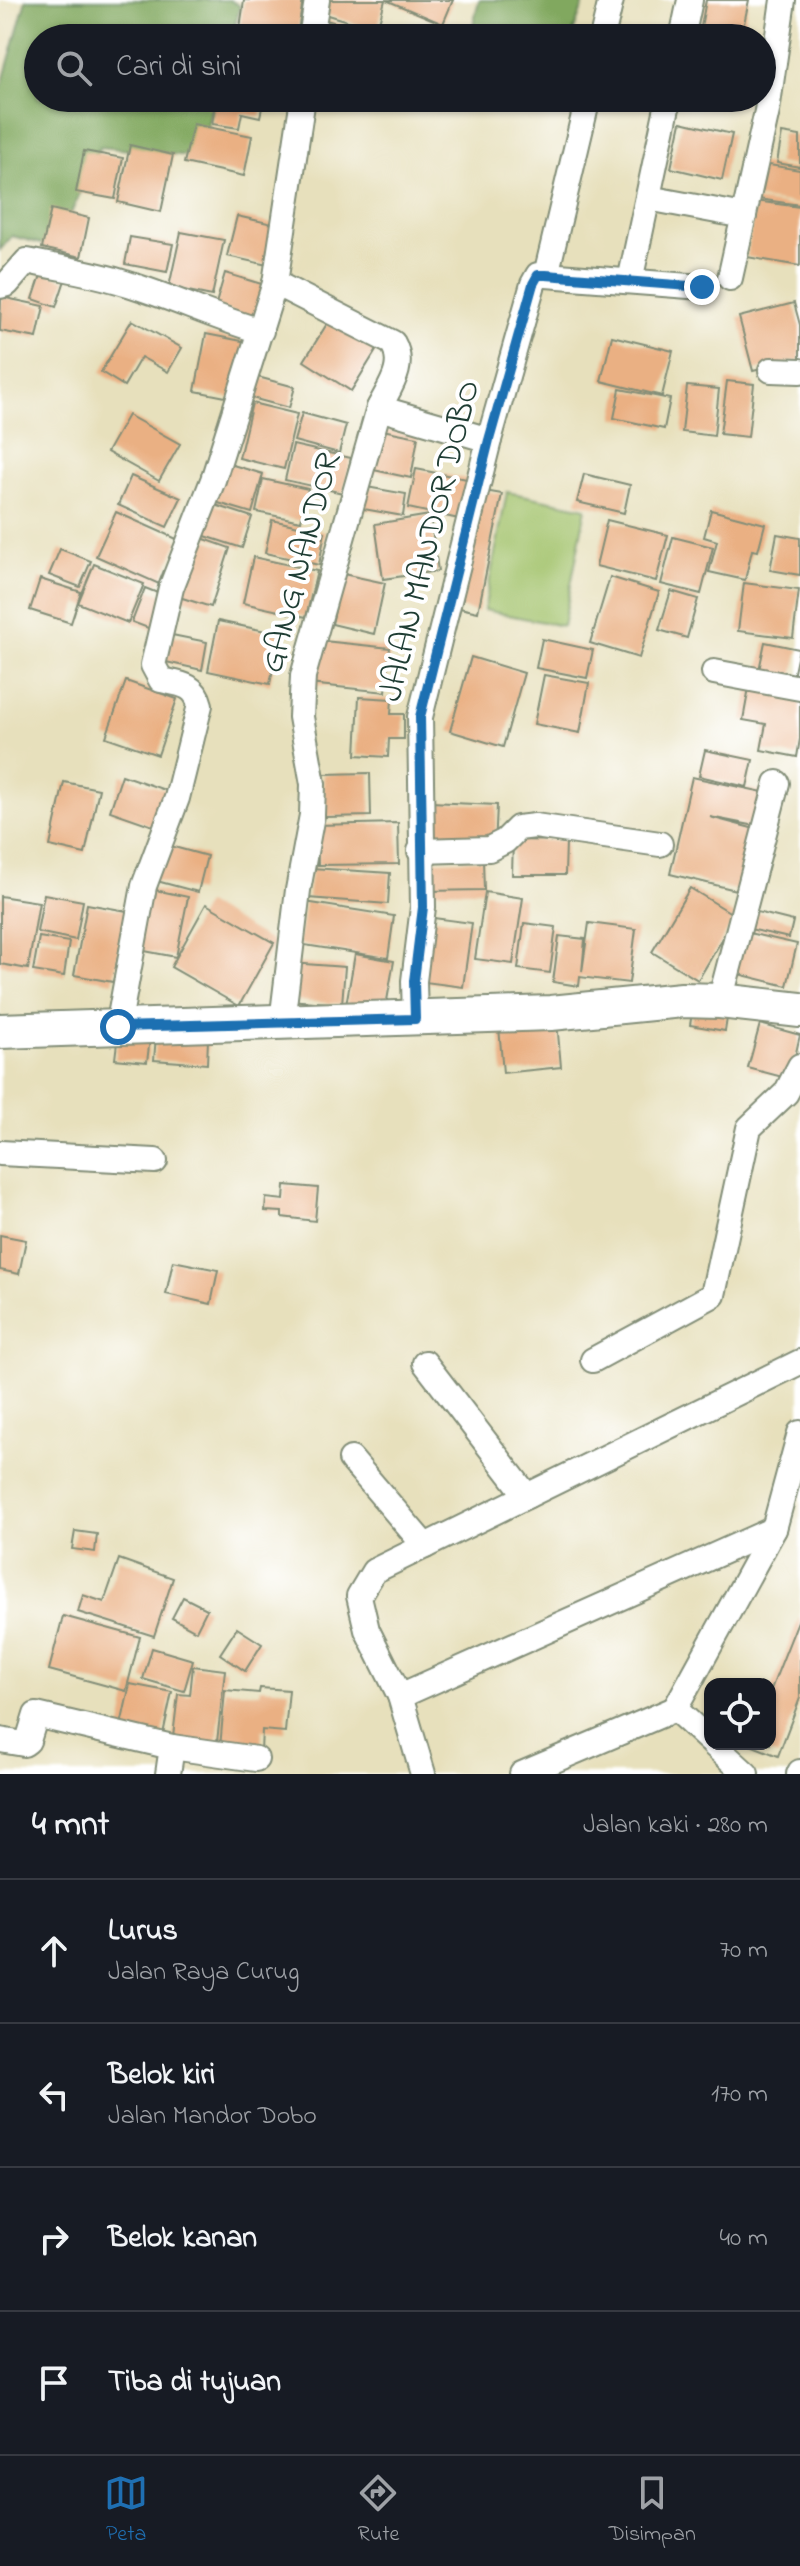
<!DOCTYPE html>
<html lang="id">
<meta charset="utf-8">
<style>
:root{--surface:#171b24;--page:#242831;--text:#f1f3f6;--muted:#9ea1a6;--line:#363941;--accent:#1f6fb2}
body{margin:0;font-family:"Indie Flower",sans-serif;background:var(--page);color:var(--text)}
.controls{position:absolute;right:24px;bottom:24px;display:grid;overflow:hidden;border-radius:16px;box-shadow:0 2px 6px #0004}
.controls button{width:72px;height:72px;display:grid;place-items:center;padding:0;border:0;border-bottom:2px solid var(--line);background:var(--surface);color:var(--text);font:40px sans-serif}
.stop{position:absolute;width:24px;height:24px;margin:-18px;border:6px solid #1f6fb2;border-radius:50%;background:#fff}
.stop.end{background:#1f6fb2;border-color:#fff;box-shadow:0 2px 8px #0008}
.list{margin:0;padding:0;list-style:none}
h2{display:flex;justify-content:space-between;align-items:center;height:104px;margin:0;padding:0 32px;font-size:34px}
h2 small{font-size:26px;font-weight:400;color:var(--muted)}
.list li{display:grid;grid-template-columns:52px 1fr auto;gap:24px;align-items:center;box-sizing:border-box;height:144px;padding:0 32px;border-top:2px solid var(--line)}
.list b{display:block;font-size:30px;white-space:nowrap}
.list p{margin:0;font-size:26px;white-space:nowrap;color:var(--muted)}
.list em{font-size:26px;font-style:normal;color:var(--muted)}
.icon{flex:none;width:44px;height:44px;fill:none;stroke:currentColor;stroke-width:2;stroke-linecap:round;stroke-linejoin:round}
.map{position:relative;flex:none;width:800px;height:1774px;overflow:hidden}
.search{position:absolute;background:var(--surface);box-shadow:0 2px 6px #0004;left:24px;right:24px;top:24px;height:88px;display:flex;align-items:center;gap:20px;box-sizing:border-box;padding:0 28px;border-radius:44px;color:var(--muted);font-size:30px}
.sheet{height:680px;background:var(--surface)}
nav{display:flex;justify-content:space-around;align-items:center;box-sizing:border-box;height:112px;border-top:2px solid var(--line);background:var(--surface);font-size:22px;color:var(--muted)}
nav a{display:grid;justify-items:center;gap:4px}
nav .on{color:var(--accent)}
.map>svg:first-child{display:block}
.green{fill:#a2c26a;stroke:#60804f;stroke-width:2}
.forest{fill:#81a85e;stroke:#507249;stroke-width:2}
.building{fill:#eab083}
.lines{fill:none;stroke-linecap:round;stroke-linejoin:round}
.street-casing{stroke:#838e78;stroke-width:28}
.secondary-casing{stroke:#838e78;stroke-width:38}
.street{stroke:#fff;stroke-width:24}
.secondary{stroke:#fff;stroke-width:34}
.route{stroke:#1f6fb2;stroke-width:10}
.labels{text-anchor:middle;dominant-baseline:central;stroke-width:8;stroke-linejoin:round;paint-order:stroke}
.street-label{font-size:34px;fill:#1f3d34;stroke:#fff}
</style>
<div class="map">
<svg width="800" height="1774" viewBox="0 0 800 1774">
<rect width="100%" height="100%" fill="#fff"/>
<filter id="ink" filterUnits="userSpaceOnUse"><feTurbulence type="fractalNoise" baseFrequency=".0125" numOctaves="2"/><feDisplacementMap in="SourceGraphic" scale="16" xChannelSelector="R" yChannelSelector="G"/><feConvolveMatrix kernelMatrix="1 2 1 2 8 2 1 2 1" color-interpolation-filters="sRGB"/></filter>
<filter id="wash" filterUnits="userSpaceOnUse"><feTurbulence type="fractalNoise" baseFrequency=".006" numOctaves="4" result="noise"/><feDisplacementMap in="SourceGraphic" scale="32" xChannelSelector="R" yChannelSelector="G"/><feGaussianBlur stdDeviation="1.8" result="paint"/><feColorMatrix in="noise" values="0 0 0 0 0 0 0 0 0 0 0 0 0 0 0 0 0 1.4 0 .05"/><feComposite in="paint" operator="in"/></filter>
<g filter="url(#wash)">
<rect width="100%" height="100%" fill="#e7e0bc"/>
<!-- green -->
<path class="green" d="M507,492L586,508L563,626L484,610Z"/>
<!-- forest -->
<g class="forest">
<path d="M26,0H230L240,6L232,38H38V98H215L199,157L100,147L56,248L12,236L0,250V92Z"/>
<path d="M479,0H585L571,38H470Z"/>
</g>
<g id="blocks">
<!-- building -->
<g class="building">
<path d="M244,0H303L297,37L240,28Z"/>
<path d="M325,0H385L377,30L321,13Z"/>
<path d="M386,0H453L443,24Z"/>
<path d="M706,0H749L741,38H699Z"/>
<path d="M326,20L378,35L377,38H321Z"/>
<path d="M209,98H264L260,117L242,113L239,128L212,124L214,108L208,107Z"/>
<path d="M681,122L732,134L722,180L671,168Z"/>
<path d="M193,124L252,136L244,176L184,163Z"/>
<path d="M782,133L800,136V167L777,163Z"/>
<path d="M130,145L173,155L161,212L118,202Z"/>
<path d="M84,151L123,158L115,199L76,192Z"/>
<path d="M757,163L800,170V205L752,198Z"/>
<path d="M755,201L800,207V266L747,257Z"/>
<path d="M51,209L89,218L81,257L42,248Z"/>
<path d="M237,216L281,226L272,266L227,256Z"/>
<path d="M181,232L224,240L212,296L169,287Z"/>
<path d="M130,237L173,244L167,272L125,264Z"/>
<path d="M42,272L65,280L56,307L33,299Z"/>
<path d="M225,273L268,286L258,319L215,307Z"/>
<path d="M1,297L44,306L37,338L0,331Z"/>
<path d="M794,303L800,325V360L753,371L739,317Z"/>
<path d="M330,319L377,349L351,391L304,361Z"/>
<path d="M132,320L182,348L168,372L141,357L124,386L101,372Z"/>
<path d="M206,334L247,342L236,399L195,391Z"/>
<path d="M612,336L673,351L662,396L601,381Z"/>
<path d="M254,376L295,387L289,408L248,397Z"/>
<path d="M727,381L754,384L748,437L720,434Z"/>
<path d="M687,386L719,389L714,436L682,432Z"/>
<path d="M620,389L670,399L664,429L614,418Z"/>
<path d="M252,403L297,414L284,469L239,458Z"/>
<path d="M302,413L346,425L339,453L294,441Z"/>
<path d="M128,415L180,444L159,481L107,452Z"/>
<path d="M377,429L418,437L411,478L369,469Z"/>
<path d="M293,445L351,458L343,493L285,480Z"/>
<path d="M226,463L263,474L252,513L215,502Z"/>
<path d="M416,469L467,479L459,519L408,508Z"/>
<path d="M584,474L630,485L624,513L577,502Z"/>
<path d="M131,476L181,498L167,527L118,505Z"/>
<path d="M263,479L308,489L301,521L256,512Z"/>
<path d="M361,486L406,494L403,516L358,508Z"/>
<path d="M479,490L502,494L478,612L455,607Z"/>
<path d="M209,503L252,517L242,548L199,534Z"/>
<path d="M711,510L765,524L758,551L752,550L745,580L709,572L717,541L704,537Z"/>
<path d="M116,512L179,540L159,584L96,556Z"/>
<path d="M430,515L438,571L383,579L375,524Z"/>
<path d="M272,520L325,532L319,565L265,553Z"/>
<path d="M607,520L668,535L656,581L596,566Z"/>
<path d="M777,534L800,538V575L770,570Z"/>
<path d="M196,536L230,548L211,607L176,596Z"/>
<path d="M673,537L713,547L701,594L661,584Z"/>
<path d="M60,549L91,561L80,587L49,575Z"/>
<path d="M253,557L317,571L306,617L243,603Z"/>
<path d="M94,564L144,584L128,623L78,603Z"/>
<path d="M343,574L385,583L374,634L332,624Z"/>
<path d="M610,577L659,592L639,658L590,643Z"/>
<path d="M40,579L81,592L71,623L30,610Z"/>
<path d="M744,583L799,590L793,638L738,631Z"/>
<path d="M145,588L168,597L156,631L132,622Z"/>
<path d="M671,591L698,599L687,638L659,630Z"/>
<path d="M218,621L280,634L270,684L208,671Z"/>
<path d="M172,635L207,642L202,670L166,662Z"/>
<path d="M542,639L593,650L587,678L536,668Z"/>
<path d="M314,640L390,648L386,692L309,684Z"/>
<path d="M765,642L799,649L793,677L759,670Z"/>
<path d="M471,657L524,673L503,747L450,731Z"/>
<path d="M544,675L589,683L580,733L534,724Z"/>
<path d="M126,681L177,699L158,755L106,737Z"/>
<path d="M750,682L800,691V739L797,757L761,750L766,724L743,720Z"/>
<path d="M359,697L392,699L391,714H404V739H389L388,757L356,755Z"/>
<path d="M705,750L753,760L747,787L699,776Z"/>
<path d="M370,773L371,816L325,817L323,774Z"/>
<path d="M122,775L168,791L156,827L110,811Z"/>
<path d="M692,777L768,793L761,827L710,817L755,829L740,891L670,874Z"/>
<path d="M64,782L99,789L85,854L50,846Z"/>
<path d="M430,802L497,805L495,847L429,845Z"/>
<path d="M398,823L399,864L318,865L317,825Z"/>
<path d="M513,840L566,841L565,875H512Z"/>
<path d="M163,844L207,856L198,892L153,880Z"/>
<path d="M483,860L484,890L426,891V861Z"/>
<path d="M311,868L390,873L388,904L308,898Z"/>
<path d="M146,888L188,897L176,957L134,949Z"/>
<path d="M690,888L736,916L698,980L652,952Z"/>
<path d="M485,892L523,898L513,964L475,959Z"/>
<path d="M44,894L83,901L76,940L37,932Z"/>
<path d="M0,896L39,902L28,969L0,964Z"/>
<path d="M305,902L394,916L388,958L298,944Z"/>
<path d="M87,904L127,911L113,982L74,975Z"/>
<path d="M206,904L274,943L239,1006L171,967Z"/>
<path d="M745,909L793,921L789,938L741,927Z"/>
<path d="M426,917L472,923L463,987L417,981Z"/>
<path d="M524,923L556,927L550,973L518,969Z"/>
<path d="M589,923L636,929L629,983L580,977L579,986L553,982L559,936L585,939L582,972Z"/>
<path d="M740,931L797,944L787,986L730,972Z"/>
<path d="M39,937L69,942L64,976L33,971Z"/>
<path d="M355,954L394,961L385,1012L346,1005Z"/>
<path d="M291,963L345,967L342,1004L288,1000Z"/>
<path d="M693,1007L728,1012L725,1031L690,1025Z"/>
<path d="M557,1022L561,1067L503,1073L499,1027Z"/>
<path d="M760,1024L800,1035L790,1079L748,1068Z"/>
<path d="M118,1034L150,1038L147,1062L115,1059Z"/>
<path d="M156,1036L208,1039L207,1064L154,1060Z"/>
<path d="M285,1185L318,1188L315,1221L282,1217V1212L265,1211L266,1198L284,1200Z"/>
<path d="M0,1235L26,1240L19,1274L0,1270Z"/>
<path d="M173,1261L218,1270L211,1304L166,1294Z"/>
<path d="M75,1531L97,1534L95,1552L72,1549Z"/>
<path d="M119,1559L173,1578L154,1636L78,1612L83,1595L104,1602Z"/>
<path d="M183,1597L207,1609L196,1631L172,1618Z"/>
<path d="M63,1616L140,1637L126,1691L49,1670Z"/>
<path d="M800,1616V1698L778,1756L748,1744H770V1692Z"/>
<path d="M237,1628L262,1644L245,1671L220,1654Z"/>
<path d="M152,1648L193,1660L184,1691L143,1679Z"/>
<path d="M193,1666L225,1670L216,1751L172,1745L178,1694L190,1695Z"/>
<path d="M130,1684L172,1692L162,1739L120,1730Z"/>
<path d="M260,1688L289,1690L285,1732L262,1730L261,1751L220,1748L225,1690L259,1693Z"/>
</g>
</g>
</g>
<g filter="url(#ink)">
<use href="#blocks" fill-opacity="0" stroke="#838e78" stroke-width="2"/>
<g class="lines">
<!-- street casing -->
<g class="street-casing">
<g id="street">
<path d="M311,38L317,0"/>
<path d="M602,38L611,0"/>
<path d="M682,38L690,0"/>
<path d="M648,198L744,216"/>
<path d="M546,275L588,98"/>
<path d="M730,278L767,111L783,0"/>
<path d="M630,281L669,98"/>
<path d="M275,283L393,343C406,367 390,386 379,408L303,676L301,717L313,784L312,815L298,890L282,1022"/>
<path d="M0,286L7,284L27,261C60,268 94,273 125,283C172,297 215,318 261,331"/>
<path d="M771,370L800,371"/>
<path d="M379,408L489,440"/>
<path d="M714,672L800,688"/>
<path d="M420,851L489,849L505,841L518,828L535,826L660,844"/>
<path d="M720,1001L777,783"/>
<path d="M415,1019L414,981L423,907L420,717L489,440L533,284L538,275H546L702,287"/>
<path d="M118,1027L144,886L177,798L200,705C195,684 180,684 161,680L153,665L171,588L213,480L275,283L303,98"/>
<path d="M0,1153L155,1161"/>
<path d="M593,1360L713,1295L749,1128L786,1093L800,1066"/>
<path d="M425,1363L527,1496"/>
<path d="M351,1459L425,1546"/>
<path d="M400,1696L774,1529"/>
<path d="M0,1740L24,1744L28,1741L36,1715L172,1747L256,1759"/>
<path d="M710,1741L675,1709L774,1529L800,1433"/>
<path d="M713,1744L746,1774"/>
<path d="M168,1774L172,1747"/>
<path d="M423,1774L400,1696L367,1630L359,1596L374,1571L800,1362"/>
<path d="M522,1774L675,1709"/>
<path d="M799,1774L800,1772"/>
</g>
</g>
<!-- secondary casing -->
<g class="secondary-casing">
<path id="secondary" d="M0,1031L551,1013L682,1000L720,1001L800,1010"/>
</g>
<!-- street -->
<use href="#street" class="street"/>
<!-- secondary -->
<use href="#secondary" class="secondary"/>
</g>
</g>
<g class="lines" filter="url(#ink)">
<!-- route -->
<path class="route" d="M118,1027L415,1019L414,981L423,907L420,717L489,440L533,284L538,275H546L702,287"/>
</g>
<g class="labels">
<!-- street labels -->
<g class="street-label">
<text transform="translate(431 541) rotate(-76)">JALAN MANDOR DOBO</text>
<text transform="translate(302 563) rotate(-75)">GANG NANDOR</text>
</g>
</g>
</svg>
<div class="controls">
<button><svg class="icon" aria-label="locate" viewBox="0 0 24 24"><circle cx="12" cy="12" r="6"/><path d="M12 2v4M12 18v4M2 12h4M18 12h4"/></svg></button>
</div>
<div class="stop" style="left:118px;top:1027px"></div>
<div class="stop end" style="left:702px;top:287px"></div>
<div class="search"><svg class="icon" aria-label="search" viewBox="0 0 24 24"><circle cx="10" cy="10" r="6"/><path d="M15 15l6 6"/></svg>Cari di sini</div>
</div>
<section class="sheet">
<h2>4 mnt<small>Jalan kaki · 280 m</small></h2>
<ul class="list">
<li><svg class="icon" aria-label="ahead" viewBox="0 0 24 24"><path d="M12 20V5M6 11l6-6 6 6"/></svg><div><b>Lurus</b><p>Jalan Raya Curug</p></div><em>70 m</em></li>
<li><svg class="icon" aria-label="left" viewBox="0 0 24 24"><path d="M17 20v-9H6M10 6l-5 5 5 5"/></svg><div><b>Belok kiri</b><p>Jalan Mandor Dobo</p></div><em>170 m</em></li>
<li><svg class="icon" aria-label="right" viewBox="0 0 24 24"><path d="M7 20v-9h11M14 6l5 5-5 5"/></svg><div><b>Belok kanan</b></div><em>40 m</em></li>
<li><svg class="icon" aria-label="arrive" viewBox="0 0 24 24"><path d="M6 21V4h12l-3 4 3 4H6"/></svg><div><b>Tiba di tujuan</b></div></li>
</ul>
</section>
<nav>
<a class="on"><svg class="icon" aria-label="map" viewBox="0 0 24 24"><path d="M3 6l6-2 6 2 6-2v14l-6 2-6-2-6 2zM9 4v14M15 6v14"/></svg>Peta</a>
<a><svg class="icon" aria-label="directions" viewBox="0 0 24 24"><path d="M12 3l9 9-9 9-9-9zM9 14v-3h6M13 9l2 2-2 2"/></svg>Rute</a>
<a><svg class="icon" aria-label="saved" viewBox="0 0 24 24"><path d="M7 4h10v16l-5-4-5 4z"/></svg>Disimpan</a>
</nav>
